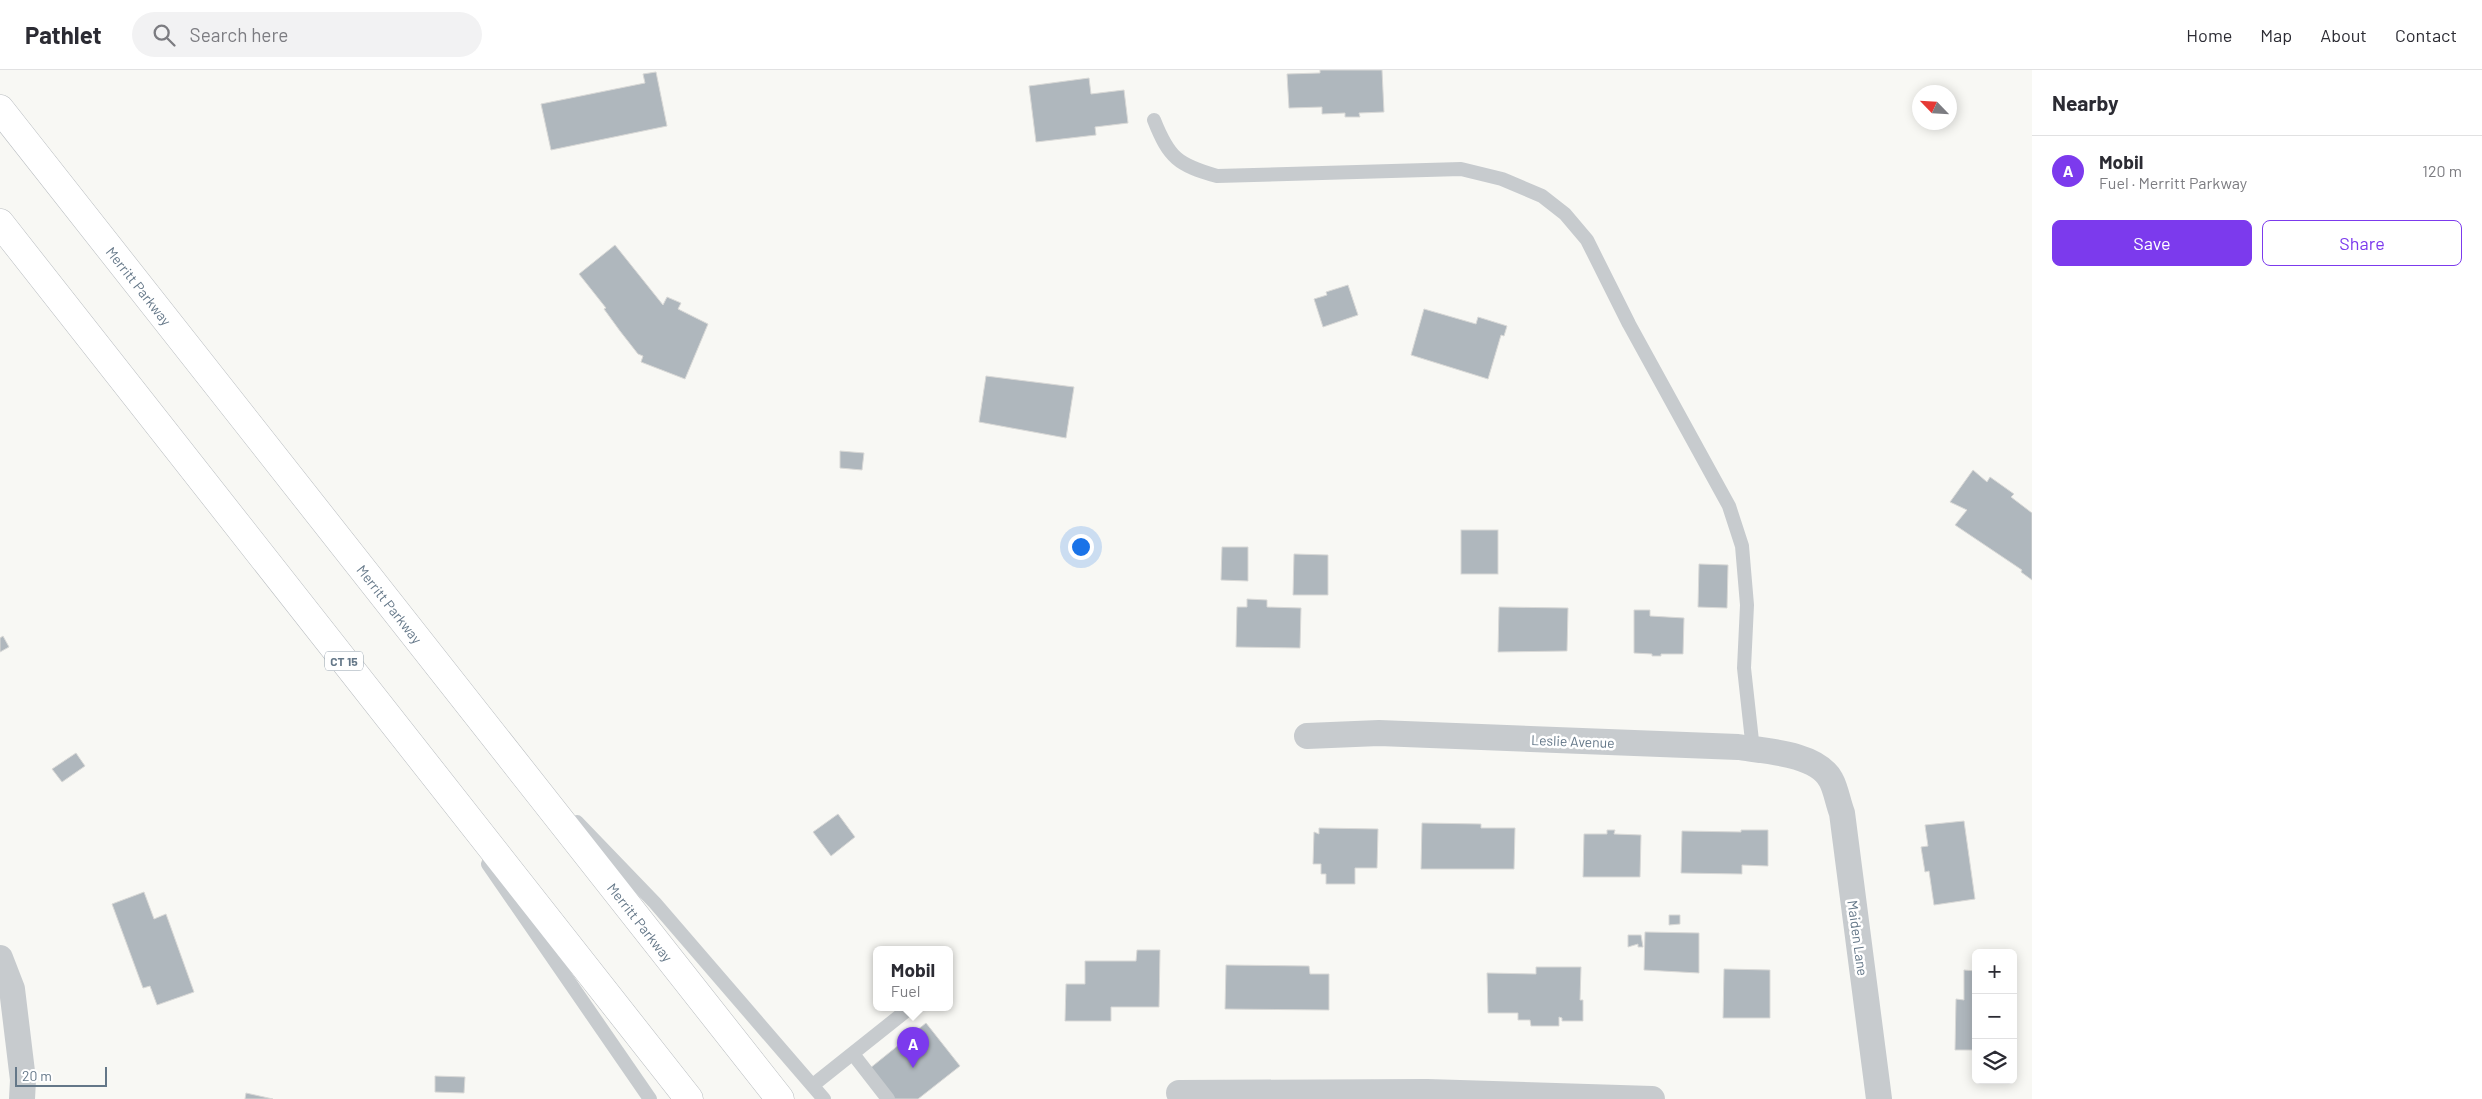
<!DOCTYPE html>
<meta charset="utf-8">
<style>
:root{--surface:#fff;--page:#f2f2f3;--text:#2b2b33;--muted:#7c7c81;--line:#e1e1e2;--accent:#7c3aed}
body{margin:0;font-family:Barlow,sans-serif;background:var(--page);color:var(--text)}
.controls{position:absolute;right:15px;bottom:15px;display:grid;overflow:hidden;border-radius:8px;box-shadow:0 2px 12px #0003}
.controls button{width:45px;height:45px;display:grid;place-items:center;padding:0;border:0;border-bottom:1px solid var(--line);background:var(--surface);color:var(--text);font:25px sans-serif}
.compass{position:absolute;left:1912px;top:15px;width:45px;height:45px;border-radius:50%;background:var(--surface);box-shadow:0 2px 12px #0003;rotate:295deg}
.scale{position:absolute;left:15px;bottom:12px;width:92px;box-sizing:border-box;padding-left:5px;border:2px solid #647788;border-top:0;font-size:14px;line-height:18px;white-space:nowrap;color:#647788;-webkit-text-stroke:4px #fff;paint-order:stroke}
.you{position:absolute;left:1080px;top:476px;width:18px;height:18px;margin:-12px;border:4px solid #fff;border-radius:50%;background:#1a73e8;box-shadow:0 0 0 8px #1a73e833}
.badge{display:grid;place-items:center;width:32px;height:32px;border-radius:50%;background:var(--accent);color:#fff;font-size:16px;font-weight:700}
.pin{position:absolute;translate:-50% -41px;filter:drop-shadow(0 1px 2px #0008)}
.pin::after{content:'';position:absolute;top:26px;width:18px;height:15px;background:inherit;clip-path:polygon(0 0,100% 0,50% 100%)}
.popup{position:absolute;left:873px;top:876px;width:80px;height:65px;box-sizing:border-box;display:grid;place-content:center;border-radius:8px;background:var(--surface);filter:drop-shadow(0 1px 4px #0005);font-size:16px;white-space:nowrap;color:var(--muted)}
.popup b{font-size:19px;color:var(--text)}
.popup::after{content:'';position:absolute;left:50%;top:100%;margin-left:-10px;border:10px solid transparent;border-top-color:var(--surface)}
.list{margin:0;padding:0;list-style:none}
h2{display:flex;justify-content:space-between;align-items:center;height:65px;margin:0;padding:0 20px;font-size:21px}
h2 small{font-size:16px;font-weight:400;color:var(--muted)}
.list li{display:grid;grid-template-columns:32px 1fr auto;gap:15px;align-items:center;box-sizing:border-box;height:70px;padding:0 20px;border-top:1px solid var(--line)}
.list b{display:block;font-size:19px;white-space:nowrap}
.list p{margin:0;font-size:16px;white-space:nowrap;color:var(--muted)}
.list em{font-size:16px;font-style:normal;color:var(--muted)}
.actions{display:flex;gap:10px;padding:15px 20px}
.actions a{flex:1;padding:11px 0;border:1px solid var(--accent);border-radius:8px;text-align:center;font-size:18px;color:var(--accent)}
.actions .main{background:var(--accent);color:#fff}
.icon{flex:none;width:28px;height:28px;fill:none;stroke:currentColor;stroke-width:2;stroke-linecap:round;stroke-linejoin:round}
.map{position:relative;flex:none;width:2032px;height:1029px;overflow:hidden}
header{display:flex;align-items:center;gap:30px;box-sizing:border-box;height:70px;padding:0 25px;background:var(--surface);border-bottom:1px solid var(--line)}
header strong{font-size:24px}
nav{display:flex;gap:28px;margin-inline-start:auto;font-size:18px}
.search{width:350px;height:45px;background:var(--page);display:flex;align-items:center;gap:12px;box-sizing:border-box;padding:0 18px;border-radius:28px;color:var(--muted);font-size:19px}
main{display:flex}
aside{flex:1;background:var(--surface)}
.map>svg:first-child{display:block}
.building{fill:#afb7bd;stroke:#d9d9d7}
.lines{fill:none;stroke-linecap:round;stroke-linejoin:round}
.highway-casing{stroke:#b9bdc0;stroke-width:29}
.lane{stroke:#c7cbce;stroke-width:14}
.street{stroke:#c7cbce;stroke-width:26}
.highway{stroke:#fff;stroke-width:28}
.labels{text-anchor:middle;dominant-baseline:central;stroke-width:5;stroke-linejoin:round;paint-order:stroke}
.shield{fill:#fff;stroke:#92a0ac;stroke-width:1}
.shield-label{font-size:12px;font-weight:bold;fill:#647788}
.street-label{font-size:14px;fill:#647788;stroke:#fff}
</style>
<header>
<strong>Pathlet</strong>
<div class="search"><svg class="icon" aria-label="search" viewBox="0 0 24 24"><circle cx="10" cy="10" r="6"/><path d="M15 15l6 6"/></svg>Search here</div>
<nav><a>Home</a><a>Map</a><a>About</a><a>Contact</a></nav>
</header>
<main>
<div class="map">
<svg width="2032" height="1029" viewBox="0 0 2032 1029">
<rect width="100%" height="100%" fill="#f8f8f4"/>
<!-- building -->
<g class="building">
<path d="M1320,0H1382L1384,42L1359,43L1360,47H1345V43L1322,44V37L1289,38L1287,4L1320,3Z"/>
<path d="M656,2L667,56L551,80L541,34L645,13L643,4Z"/>
<path d="M1089,8L1091,24L1124,20L1128,53L1095,57L1096,65L1036,72L1029,16Z"/>
<path d="M615,175L663,235L667,227L681,233L678,239L708,254L685,309L641,292L643,286L638,284L620,261L604,239L606,238L579,204Z"/>
<path d="M1348,215L1358,245L1323,257L1314,229L1327,225L1326,222Z"/>
<path d="M1424,239L1476,254L1478,247L1507,256L1504,266L1501,265L1488,309L1411,285Z"/>
<path d="M986,306L1074,317L1066,368L979,352Z"/>
<path d="M840,381L864,383L862,400L840,398Z"/>
<path d="M1973,400L1987,412L1990,407L2014,424L2011,427L2032,443V510L2021,502L2022,500L1955,455L1967,440L1950,432Z"/>
<rect x="1461" y="460" width="37" height="44"/>
<path d="M1222,477H1248V511L1221,510Z"/>
<path d="M1294,484L1328,485V525H1293Z"/>
<path d="M1699,494L1728,495L1727,538L1698,537Z"/>
<path d="M1247,529L1267,530V537L1301,538L1300,578L1236,577L1237,537H1247Z"/>
<path d="M1499,537L1568,538L1567,581L1498,582Z"/>
<path d="M1634,540H1650V546L1684,548L1683,584H1661V586H1652V584L1634,583Z"/>
<path d="M3,566L9,577L0,582V568Z"/>
<path d="M76,683L85,696L62,712L52,699Z"/>
<path d="M838,744L855,767L831,786L813,762Z"/>
<path d="M1964,751L1975,829L1934,835L1929,801L1925,802L1921,777L1928,776L1925,755Z"/>
<path d="M1422,753L1481,754V758H1515L1514,799H1421Z"/>
<path d="M1319,758L1378,759L1377,798H1355V814H1326V804H1321V794H1313L1314,762L1319,764Z"/>
<path d="M1607,760H1615L1614,764L1641,765L1640,807H1583L1584,764H1607Z"/>
<path d="M1741,760H1768V796L1742,795V804L1681,803L1682,761L1741,762Z"/>
<path d="M144,822L154,849L166,844L194,922L157,935L150,916L143,918L112,834Z"/>
<path d="M1669,845H1680V854L1669,855Z"/>
<path d="M1645,862L1699,863V903L1644,900Z"/>
<path d="M1628,865H1641L1643,877H1638V874L1628,877Z"/>
<path d="M1137,880H1160L1159,937H1111V951H1065L1066,914H1085V891H1136Z"/>
<path d="M1226,895L1309,896L1310,904H1329V940L1225,939Z"/>
<path d="M1536,897H1581L1580,930H1583V951H1562V948L1559,947V956H1531L1530,950H1518V943H1488L1487,903L1536,904Z"/>
<path d="M1724,899L1770,900V948H1723Z"/>
<path d="M1964,900L1976,901V980H1955L1956,929L1964,930Z"/>
<path d="M926,953L960,996L918,1029H892L869,999Z"/>
<path d="M435,1006L465,1007L464,1023L435,1022Z"/>
<path d="M246,1023L273,1029H245Z"/>
</g>
<g class="lines">
<!-- highway casing -->
<g class="highway-casing">
<g id="highway">
<path id="s1" d="M0,39L780,1029"/>
<path d="M0,153L689,1029"/>
</g>
</g>
<!-- lane -->
<g class="lane">
<path d="M1154,50C1169,88 1178,95 1217,106L1461,99L1502,109L1542,126L1565,144L1587,170L1629,254L1729,436L1742,476L1747,535L1744,598L1753,680"/>
<path d="M577,752L655,833L824,1029"/>
<path d="M488,794L650,1029"/>
<path d="M853,984L888,1029"/>
<path d="M813,1015L911,937"/>
</g>
<!-- street -->
<g class="street">
<path d="M1307,666L1379,663L1738,677C1764,681 1817,683 1831,710C1836,719 1838,733 1842,743L1879,1029"/>
<path d="M0,888L12,919L23,1010L22,1029"/>
<path d="M1179,1023L1427,1022L1652,1029"/>
</g>
<!-- highway -->
<use href="#highway" class="highway"/>
</g>
<g class="labels">
<!-- shield labels -->
<rect class="shield" x="325" y="581.5" width="38" height="19" rx="4"/>
<g class="shield-label">
<text x="344" y="591">CT 15</text>
</g>
<!-- street labels -->
<g class="street-label">
<text stroke="none"><textPath href="#s1" startOffset="225">Merritt Parkway</textPath></text>
<text stroke="none"><textPath href="#s1" startOffset="630">Merritt Parkway</textPath></text>
<text transform="translate(1573 671) rotate(2)">Leslie Avenue</text>
<text stroke="none"><textPath href="#s1" startOffset="1035">Merritt Parkway</textPath></text>
<text transform="translate(1858 868) rotate(82)">Maiden Lane</text>
</g>
</g>
</svg>
<div class="controls">
<button>+</button>
<button>−</button>
<button><svg class="icon" aria-label="layers" viewBox="0 0 24 24"><path d="M12 4l9 5-9 5-9-5zM3 14l9 5 9-5"/></svg></button>
</div>
<svg class="compass" viewBox="-18 -18 36 36"><path d="M0-13l5 13h-10z" fill="#e53935"/><path d="M0 13l5-13h-10z" fill="#7c7c81"/></svg>
<div class="scale">20 m</div>
<div class="you"></div>
<div class="pin badge" style="left:913px;top:998px">A</div>
<div class="popup"><b>Mobil</b>Fuel</div>
</div>
<aside>
<h2>Nearby<small></small></h2>
<ul class="list">
<li><span class="badge">A</span><div><b>Mobil</b><p>Fuel · Merritt Parkway</p></div><em>120 m</em></li>
</ul>
<div class="actions"><a class="main">Save</a><a>Share</a></div>
</aside>
</main>
